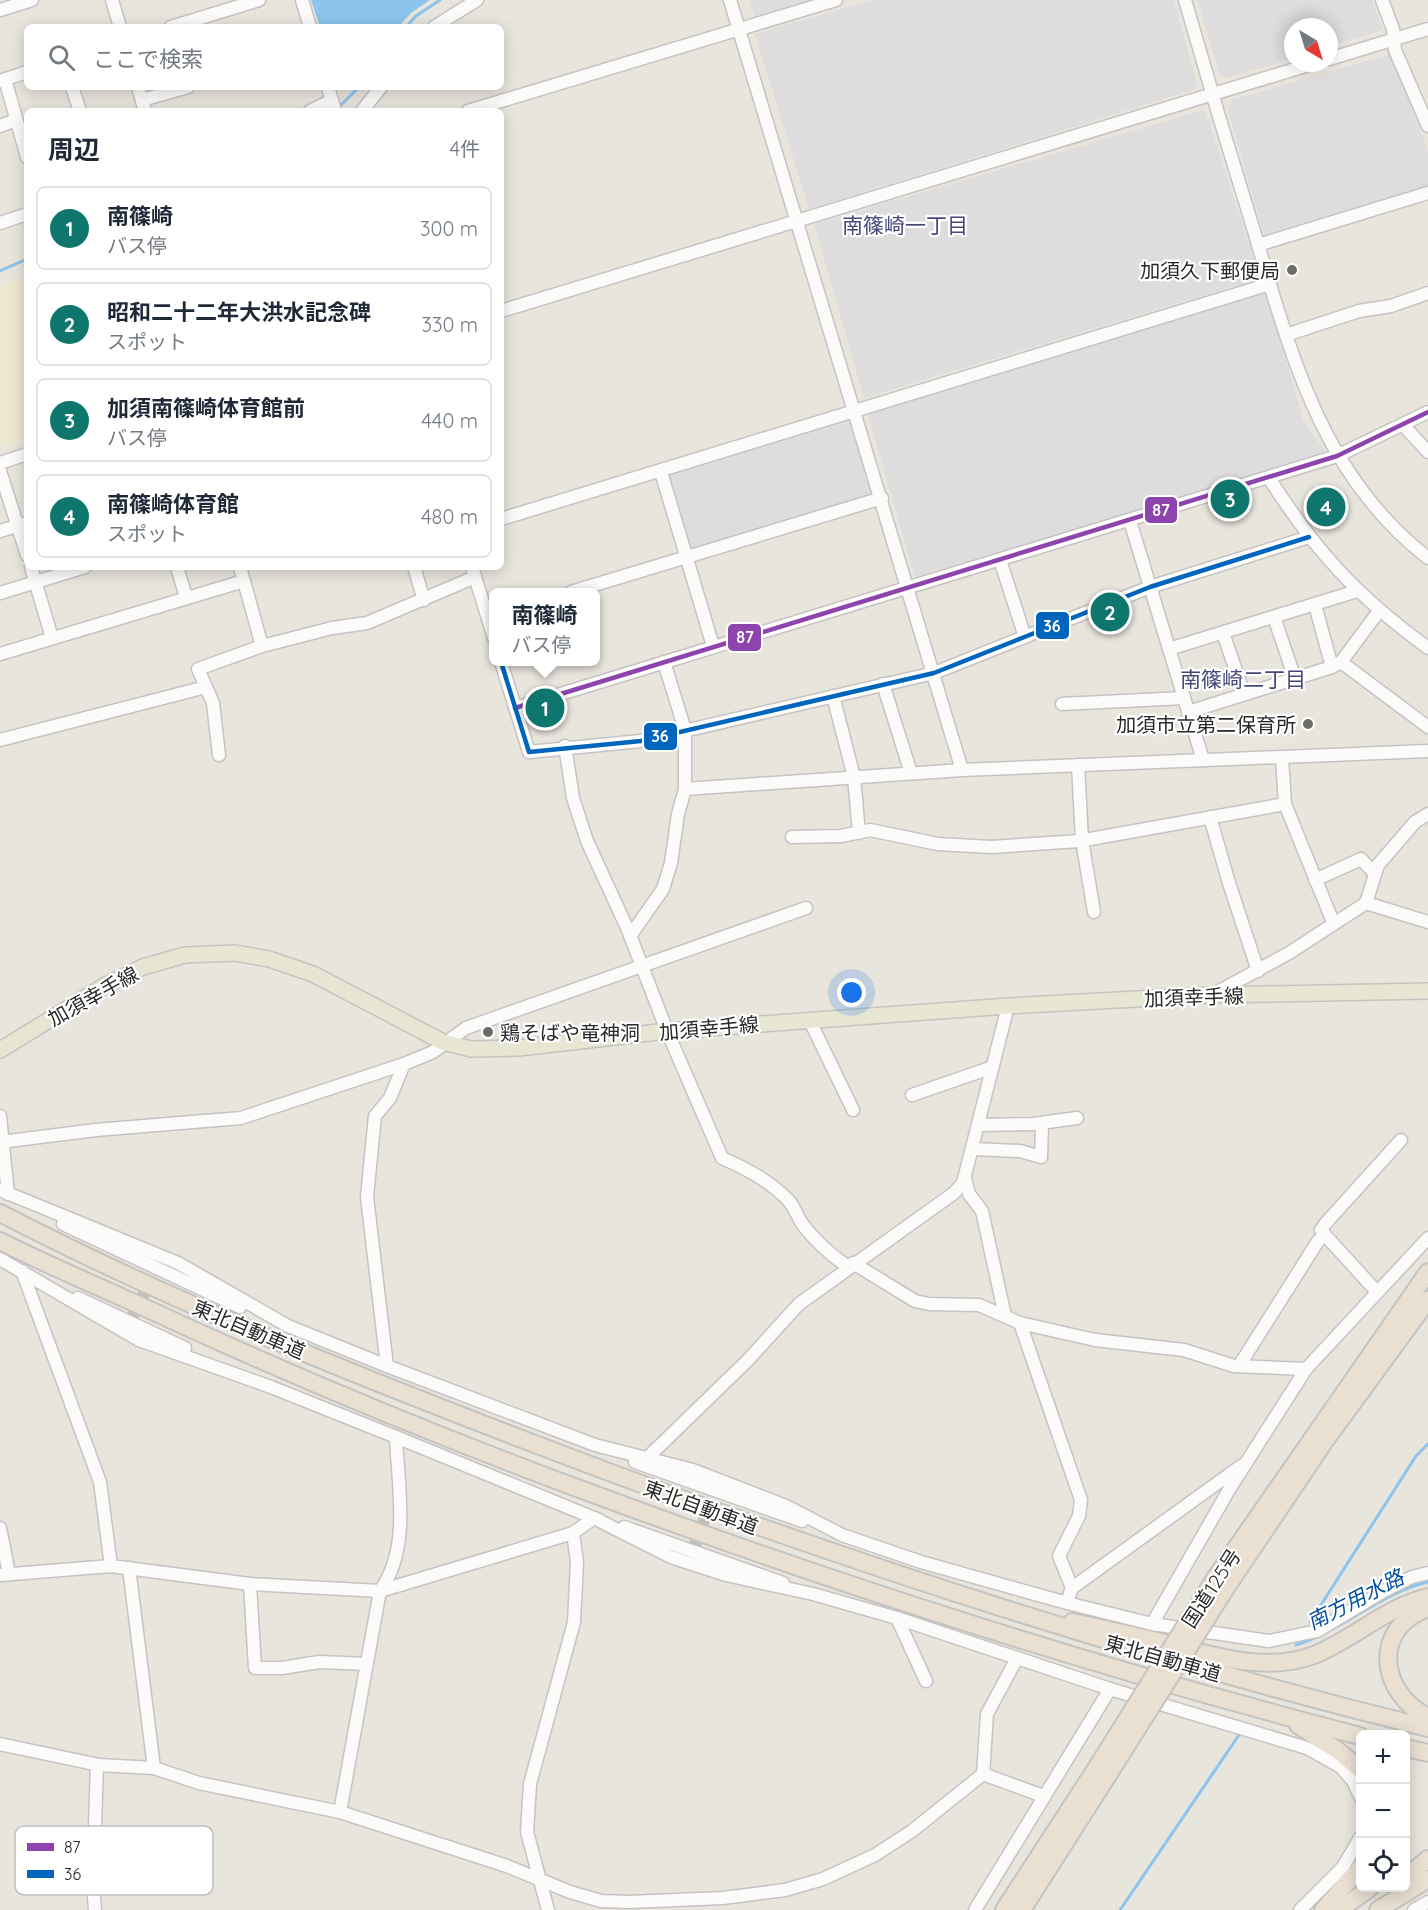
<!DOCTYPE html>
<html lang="ja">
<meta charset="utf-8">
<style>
:root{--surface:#fff;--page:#f2f2f3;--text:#1f2937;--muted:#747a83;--line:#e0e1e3;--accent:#0f766e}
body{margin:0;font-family:Quicksand,"Noto Sans JP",sans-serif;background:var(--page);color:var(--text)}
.controls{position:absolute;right:18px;bottom:18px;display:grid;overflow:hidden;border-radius:9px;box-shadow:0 3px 15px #0003}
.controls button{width:54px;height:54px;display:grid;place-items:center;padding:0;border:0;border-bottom:2px solid var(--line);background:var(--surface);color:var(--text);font:30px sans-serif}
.compass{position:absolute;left:1284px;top:18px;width:54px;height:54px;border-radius:50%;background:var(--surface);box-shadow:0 3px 15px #0003;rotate:142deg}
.you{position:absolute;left:852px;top:993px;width:21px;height:21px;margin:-15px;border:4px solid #fff;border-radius:50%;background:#1a73e8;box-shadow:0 0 0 9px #1a73e833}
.badge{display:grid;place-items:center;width:39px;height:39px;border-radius:50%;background:var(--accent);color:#fff;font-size:20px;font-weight:700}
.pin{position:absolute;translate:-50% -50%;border:3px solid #fff;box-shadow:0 2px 6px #0006}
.popup{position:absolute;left:489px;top:588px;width:111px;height:78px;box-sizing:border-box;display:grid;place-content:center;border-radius:9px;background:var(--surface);filter:drop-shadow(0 2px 4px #0005);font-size:20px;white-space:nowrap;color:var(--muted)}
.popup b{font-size:22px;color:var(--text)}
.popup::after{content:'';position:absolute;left:50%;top:100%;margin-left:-12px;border:12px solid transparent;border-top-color:var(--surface)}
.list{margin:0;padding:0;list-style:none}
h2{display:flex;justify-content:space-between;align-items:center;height:78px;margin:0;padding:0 24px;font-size:26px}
h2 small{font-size:20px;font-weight:400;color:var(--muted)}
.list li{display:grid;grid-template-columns:39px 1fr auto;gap:18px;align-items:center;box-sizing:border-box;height:84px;margin:0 12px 12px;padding:0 12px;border:2px solid var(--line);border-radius:9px}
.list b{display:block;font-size:22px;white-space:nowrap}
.list p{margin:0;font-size:20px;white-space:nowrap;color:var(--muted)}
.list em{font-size:20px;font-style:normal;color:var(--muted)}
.icon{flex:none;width:33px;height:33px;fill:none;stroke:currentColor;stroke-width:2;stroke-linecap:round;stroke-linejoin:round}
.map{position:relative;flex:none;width:1428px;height:1910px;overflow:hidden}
.search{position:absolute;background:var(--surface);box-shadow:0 3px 15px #0003;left:24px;top:24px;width:480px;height:66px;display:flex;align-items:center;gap:15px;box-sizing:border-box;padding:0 21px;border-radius:9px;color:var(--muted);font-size:22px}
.panel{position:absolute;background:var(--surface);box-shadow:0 3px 15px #0003;left:24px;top:108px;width:480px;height:462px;border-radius:9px}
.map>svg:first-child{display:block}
.industrial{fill:#dfdcdd}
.education{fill:#ece7d1}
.water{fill:#8cc4ee}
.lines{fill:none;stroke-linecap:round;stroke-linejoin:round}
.stream{stroke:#8cc4ee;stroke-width:3}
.minor-tunnel{stroke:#c2bfb9;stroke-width:12;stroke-dasharray:12 6;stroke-linecap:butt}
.minor-casing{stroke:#c5c3c3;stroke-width:15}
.major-casing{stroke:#c4c3c0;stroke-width:18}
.highway-casing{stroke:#c4c3c0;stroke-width:20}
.minor{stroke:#fcfbfa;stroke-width:12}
.major{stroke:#e7e6d2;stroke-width:15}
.highway{stroke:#e9e0d2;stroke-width:16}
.highway-bridge-casing{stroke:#c4c3c0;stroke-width:20;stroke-linecap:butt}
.highway-bridge{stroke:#e9e0d2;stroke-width:16}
.bus-1-casing{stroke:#fff;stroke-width:9}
.bus-2-casing{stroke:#fff;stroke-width:9}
.bus-1{stroke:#8e44ad;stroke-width:4.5}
.bus-2{stroke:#0065bd;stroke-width:4.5}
.poi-dot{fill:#6c6b68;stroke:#fff;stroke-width:2}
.labels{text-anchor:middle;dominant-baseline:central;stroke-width:4.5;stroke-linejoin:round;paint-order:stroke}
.poi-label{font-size:20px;fill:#292929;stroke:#fff;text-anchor:end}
.street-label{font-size:20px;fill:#292929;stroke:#fff}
.neighbourhood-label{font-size:21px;fill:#47477c;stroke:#fff}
.water-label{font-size:21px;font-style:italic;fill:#0550a0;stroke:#fff}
.key{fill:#fff;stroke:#bfbfbf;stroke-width:1.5}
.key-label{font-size:16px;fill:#292929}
.line-badge{stroke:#fff;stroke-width:2}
.badge-label{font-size:16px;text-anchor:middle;font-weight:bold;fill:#fff}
</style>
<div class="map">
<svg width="1428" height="1910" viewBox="0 0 1428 1910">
<rect width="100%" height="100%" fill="#e8e5dd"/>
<!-- industrial -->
<g class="industrial">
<path d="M750,0H817L755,18Z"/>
<path d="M872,0H1174L1197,84L1193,90L809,209L755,34Z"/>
<path d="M1197,0H1372L1383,30L1329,46V27H1293V58L1228,78L1220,74Z"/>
<path d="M1391,54L1428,150V188L1264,235L1228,110L1232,100Z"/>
<path d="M1201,111L1206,112L1260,278L864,398L814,224Z"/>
<path d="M1261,293L1268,297L1303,420L1326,453L920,578L914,575L867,411Z"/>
<path d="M855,414L879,495L691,547L669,477L672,473Z"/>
</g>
<!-- education -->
<path class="education" d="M27,273V441L0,449V285Z"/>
<!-- water -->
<path class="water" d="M311,0H430L411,13L398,27H320Z"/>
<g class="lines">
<!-- stream -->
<g class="stream">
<path d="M406,27L416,16L440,0"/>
<path d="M337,109L359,87"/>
<path d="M0,271L27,259"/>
<path d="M1310,1622L1416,1456L1428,1444"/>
<path d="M1296,1645C1343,1630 1380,1593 1428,1582"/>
<path d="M1120,1910L1241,1732"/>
</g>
<!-- minor-tunnel -->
<g class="minor-tunnel">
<path d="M131,1319L155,1272"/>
<path d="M695,1545L712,1497"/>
</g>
<!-- minor casing -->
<g class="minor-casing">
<g id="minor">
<path d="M112,0L120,27"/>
<path d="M302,0L310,27"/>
<path d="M730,0L962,770"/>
<path d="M1185,0C1207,77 1230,154 1254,231C1291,354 1321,475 1428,558"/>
<path d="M1382,0L1393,29L1395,50L1428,126"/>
<path d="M0,10L32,0"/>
<path d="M171,27L259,0"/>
<path d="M434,27L477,0"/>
<path d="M1329,59L1428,29"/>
<path d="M5,79L27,157"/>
<path d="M0,81L27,72"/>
<path d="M72,87L80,111"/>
<path d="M138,87L145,111"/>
<path d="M328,87L335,111"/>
<path d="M142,100L188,87"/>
<path d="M310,111L332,100"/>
<path d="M362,111L381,87"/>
<path d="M468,111L836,0"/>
<path d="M0,126L16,120"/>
<path d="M0,223L27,214"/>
<path d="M1258,245L1428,193"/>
<path d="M501,311L1315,63"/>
<path d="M1286,335L1359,311L1391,306L1428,293"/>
<path d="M1403,425L1428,452"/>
<path d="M0,463L27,454"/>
<path d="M0,471L27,555"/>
<path d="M661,472L713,646"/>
<path d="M1269,478C1316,552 1357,596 1428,648"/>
<path d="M501,519L1270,284"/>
<path d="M1130,521L1203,760"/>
<path d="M0,531L27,523"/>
<path d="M1000,560L1025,637"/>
<path d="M31,567L52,638"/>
<path d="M177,567L186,597"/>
<path d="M240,567L262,646"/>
<path d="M414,567L424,600"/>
<path d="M472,567L494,638"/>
<path d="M571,592L882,498"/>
<path d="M0,593L85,567"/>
<path d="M1315,605L1332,667"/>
<path d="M1274,617L1295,679"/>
<path d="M1223,633L1244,694"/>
<path d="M1169,649L1357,591"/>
<path d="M0,654L244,581"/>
<path d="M501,662L529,752L641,741L934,673L1150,587L1309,537"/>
<path d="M1341,662L1428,727"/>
<path d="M883,684L911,773"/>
<path d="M206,687L213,703L219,755"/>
<path d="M833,696L854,777L859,833"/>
<path d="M1062,704L1184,698"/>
<path d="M515,708L1337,456L1428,412"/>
<path d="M1188,712L1332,667L1341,662L1379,611"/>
<path d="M0,740L206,687L198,669L262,646L332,628L367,623L475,577"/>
<path d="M565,746L573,798L587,841L628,930L667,1031L722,1158C747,1169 770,1181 789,1201C795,1208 798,1218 803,1225C816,1242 831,1255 848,1267"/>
<path d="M1282,758L1285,804L1333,922"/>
<path d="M1078,765L1082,840L1094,912"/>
<path d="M685,789L962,770L1428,751"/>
<path d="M1210,817L1229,883L1258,971"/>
<path d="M792,837L841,836L870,830L938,844L991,847L1079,841L1285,804"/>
<path d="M1315,880L1361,859L1375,874"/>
<path d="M1366,903L1378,865L1415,822L1428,814"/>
<path d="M630,936L663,889L671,863L678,814L685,789V730L664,662"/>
<path d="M1212,995L1289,953L1366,903L1428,922"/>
<path d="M810,1021L853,1110"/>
<path d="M912,1095L993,1067"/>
<path d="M0,1116L8,1194"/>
<path d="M979,1125L1033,1124L1077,1118"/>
<path d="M0,1142L96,1130L241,1118L404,1064L433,1052L466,1028L806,908"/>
<path d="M973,1149L1020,1151L1041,1157L1042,1123"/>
<path d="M965,1178L969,1194L982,1211L1005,1316"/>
<path d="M0,1190L178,1263L288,1326L387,1366L595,1445L693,1470L786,1506L842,1535L921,1562L1067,1603L1152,1624L1269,1641L1317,1631L1382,1592L1412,1577L1428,1573"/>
<path d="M63,1224L240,1307"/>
<path d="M1325,1235L1321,1230L1325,1224L1401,1140"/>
<path d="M0,1259L139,1340L271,1387L396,1437L594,1518L671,1557L726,1575L813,1594L897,1618L1110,1689L975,1910"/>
<path d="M853,1263L915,1301L929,1304L979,1305L1020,1323L1095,1340L1184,1350L1234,1366L1306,1369"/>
<path d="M22,1271L100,1482L111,1566"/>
<path d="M78,1298L185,1348"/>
<path d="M1020,1323L1081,1500L1079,1516L1059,1556L1072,1588"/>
<path d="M387,1366L367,1197L375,1116L390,1098L404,1064"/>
<path d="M1239,1366L1318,1241L1325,1235L1377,1292"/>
<path d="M644,1461L748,1360L799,1304L954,1193L963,1183L1008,1006"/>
<path d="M635,1462L802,1521"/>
<path d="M624,1527L783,1583"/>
<path d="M0,1528L9,1574"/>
<path d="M129,1568L154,1768"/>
<path d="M0,1575L111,1566L250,1584L380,1591L573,1533L594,1518L599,1520"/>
<path d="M250,1584L255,1668H282L319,1662L367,1664"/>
<path d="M1069,1596L1072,1588L1241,1466"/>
<path d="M897,1618L926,1681"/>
<path d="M1152,1624L1230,1488L1306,1369L1428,1238"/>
<path d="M1110,1689L1307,1748L1341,1767L1353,1781L1360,1796"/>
<path d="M0,1744L99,1765L154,1768L199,1783L340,1812L507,1866L570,1892L601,1901L629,1902L723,1898L785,1890L823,1879L875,1855L912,1831L983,1774L987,1714L1016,1660"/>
<path d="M983,1774L1043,1796"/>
<path d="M340,1812L380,1591C411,1548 398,1487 396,1437"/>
<path d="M93,1886L138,1880"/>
<path d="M95,1910L93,1883L97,1765"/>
<path d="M548,1910L527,1832L530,1784L574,1622L577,1562L573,1533"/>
<path d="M1300,1910L1343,1867L1360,1838"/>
<path d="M1414,1910L1428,1902"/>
</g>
</g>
<!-- major casing -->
<g class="major-casing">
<path id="major" d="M0,1050L106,985L143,967L185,955L235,953L269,959L313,974L443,1042L471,1049L519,1048L667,1031L1008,1006L1211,995L1428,991"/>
</g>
<!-- highway casing -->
<g class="highway-casing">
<g id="highway">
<path d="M0,1213C174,1303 357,1376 540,1446C831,1557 1126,1654 1428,1728"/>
<path d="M0,1241C45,1264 93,1284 139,1305C289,1375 441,1438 596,1495C847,1588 1101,1669 1360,1736"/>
<path d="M1214,1580L1428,1272"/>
<path d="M1226,1588L1327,1438L1428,1300"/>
<path d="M1428,1608C1371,1628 1379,1693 1428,1717"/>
<path d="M1072,1622C1101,1628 1129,1634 1157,1641C1207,1654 1264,1674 1314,1655C1354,1639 1386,1607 1428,1597"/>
<path d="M1298,1725L1337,1750L1360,1769"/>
<path d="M1406,1748L1428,1753"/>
<path d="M1406,1877L1428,1859"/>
<path d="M1004,1910L1099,1764"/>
<path d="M1022,1910L1110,1772"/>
<path d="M1323,1910L1360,1868"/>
<path d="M1339,1910L1370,1888"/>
<path d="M1378,1910L1428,1879"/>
</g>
</g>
<!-- minor -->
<use href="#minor" class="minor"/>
<!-- major -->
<use href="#major" class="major"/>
<!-- highway -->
<use href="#highway" class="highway"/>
<!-- highway-bridge casing -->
<g class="highway-bridge-casing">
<g id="highway-bridge">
<path d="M1099,1764L1214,1580"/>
<path d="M1110,1772L1226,1588"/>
</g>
</g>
<!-- highway-bridge -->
<use href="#highway-bridge" class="highway-bridge"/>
<!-- bus-1 casing -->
<g class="bus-1-casing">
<path id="bus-1" d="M515,708L1337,456L1428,412"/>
</g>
<!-- bus-2 casing -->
<g class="bus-2-casing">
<path id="bus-2" d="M501,662L529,752L641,741L934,673L1150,587L1309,537"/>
</g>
<!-- bus-1 -->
<use href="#bus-1" class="bus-1"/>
<!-- bus-2 -->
<use href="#bus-2" class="bus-2"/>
</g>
<!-- markers -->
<g class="poi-dot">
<circle cx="1292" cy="270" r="6"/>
<circle cx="1308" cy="724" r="6"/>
<circle cx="488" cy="1032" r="6"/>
</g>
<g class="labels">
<!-- poi labels -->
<g class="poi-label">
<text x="1280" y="270">加須久下郵便局</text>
<text x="1296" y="724">加須市立第二保育所</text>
<text x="500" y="1032" text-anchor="start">鶏そばや竜神洞</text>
</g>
<!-- street labels -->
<g class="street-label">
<text transform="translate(93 996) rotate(-29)">加須幸手線</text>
<text transform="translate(1194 997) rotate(-2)">加須幸手線</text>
<text transform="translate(709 1028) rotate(-5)">加須幸手線</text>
<text transform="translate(249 1329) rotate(23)">東北自動車道</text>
<text transform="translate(701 1507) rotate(20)">東北自動車道</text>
<text transform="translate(1211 1588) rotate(-57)">国道125号</text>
<text transform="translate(1163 1658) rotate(16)">東北自動車道</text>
</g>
<!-- neighbourhood labels -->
<g class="neighbourhood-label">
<text x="905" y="225">南篠崎一丁目</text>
<text x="1243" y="679">南篠崎二丁目</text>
</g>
<!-- water labels -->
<g class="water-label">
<text transform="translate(1355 1599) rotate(-27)">南方用水路</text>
</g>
</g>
<!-- legend -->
<rect x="15" y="1826" width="198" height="69" rx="9" class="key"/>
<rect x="27" y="1843" width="27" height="8" fill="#8e44ad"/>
<rect x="27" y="1870" width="27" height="8" fill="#0065bd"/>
<g class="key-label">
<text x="64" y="1853">87</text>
<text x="64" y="1880">36</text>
</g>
<g class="line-badge">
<rect x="1144" y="496" width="34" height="28" rx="6" fill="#8e44ad"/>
<rect x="1035" y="611" width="35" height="29" rx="6" fill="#0065bd"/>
<rect x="727" y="623" width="35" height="29" rx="6" fill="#8e44ad"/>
<rect x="643" y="722" width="35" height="29" rx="6" fill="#0065bd"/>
</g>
<g class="badge-label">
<text x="1161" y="516">87</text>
<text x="1052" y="632">36</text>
<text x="745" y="643">87</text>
<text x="660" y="742">36</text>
</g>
</svg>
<div class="controls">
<button>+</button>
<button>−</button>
<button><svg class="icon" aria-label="locate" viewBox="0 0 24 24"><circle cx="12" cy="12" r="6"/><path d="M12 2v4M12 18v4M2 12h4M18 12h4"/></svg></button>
</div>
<svg class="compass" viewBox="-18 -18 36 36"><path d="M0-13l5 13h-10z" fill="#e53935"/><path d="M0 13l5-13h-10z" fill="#747a83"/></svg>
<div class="you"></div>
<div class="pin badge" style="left:545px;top:708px">1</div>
<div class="popup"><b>南篠崎</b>バス停</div>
<div class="pin badge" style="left:1110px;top:612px">2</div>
<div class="pin badge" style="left:1230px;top:499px">3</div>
<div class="pin badge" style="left:1326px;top:507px">4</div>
<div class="search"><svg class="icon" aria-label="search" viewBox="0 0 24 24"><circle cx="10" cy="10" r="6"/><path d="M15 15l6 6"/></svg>ここで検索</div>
<section class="panel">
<h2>周辺<small>4件</small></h2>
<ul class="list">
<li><span class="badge">1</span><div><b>南篠崎</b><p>バス停</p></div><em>300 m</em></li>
<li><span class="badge">2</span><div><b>昭和二十二年大洪水記念碑</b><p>スポット</p></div><em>330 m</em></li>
<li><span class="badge">3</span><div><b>加須南篠崎体育館前</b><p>バス停</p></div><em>440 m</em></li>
<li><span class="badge">4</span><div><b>南篠崎体育館</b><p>スポット</p></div><em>480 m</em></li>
</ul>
</section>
</div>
